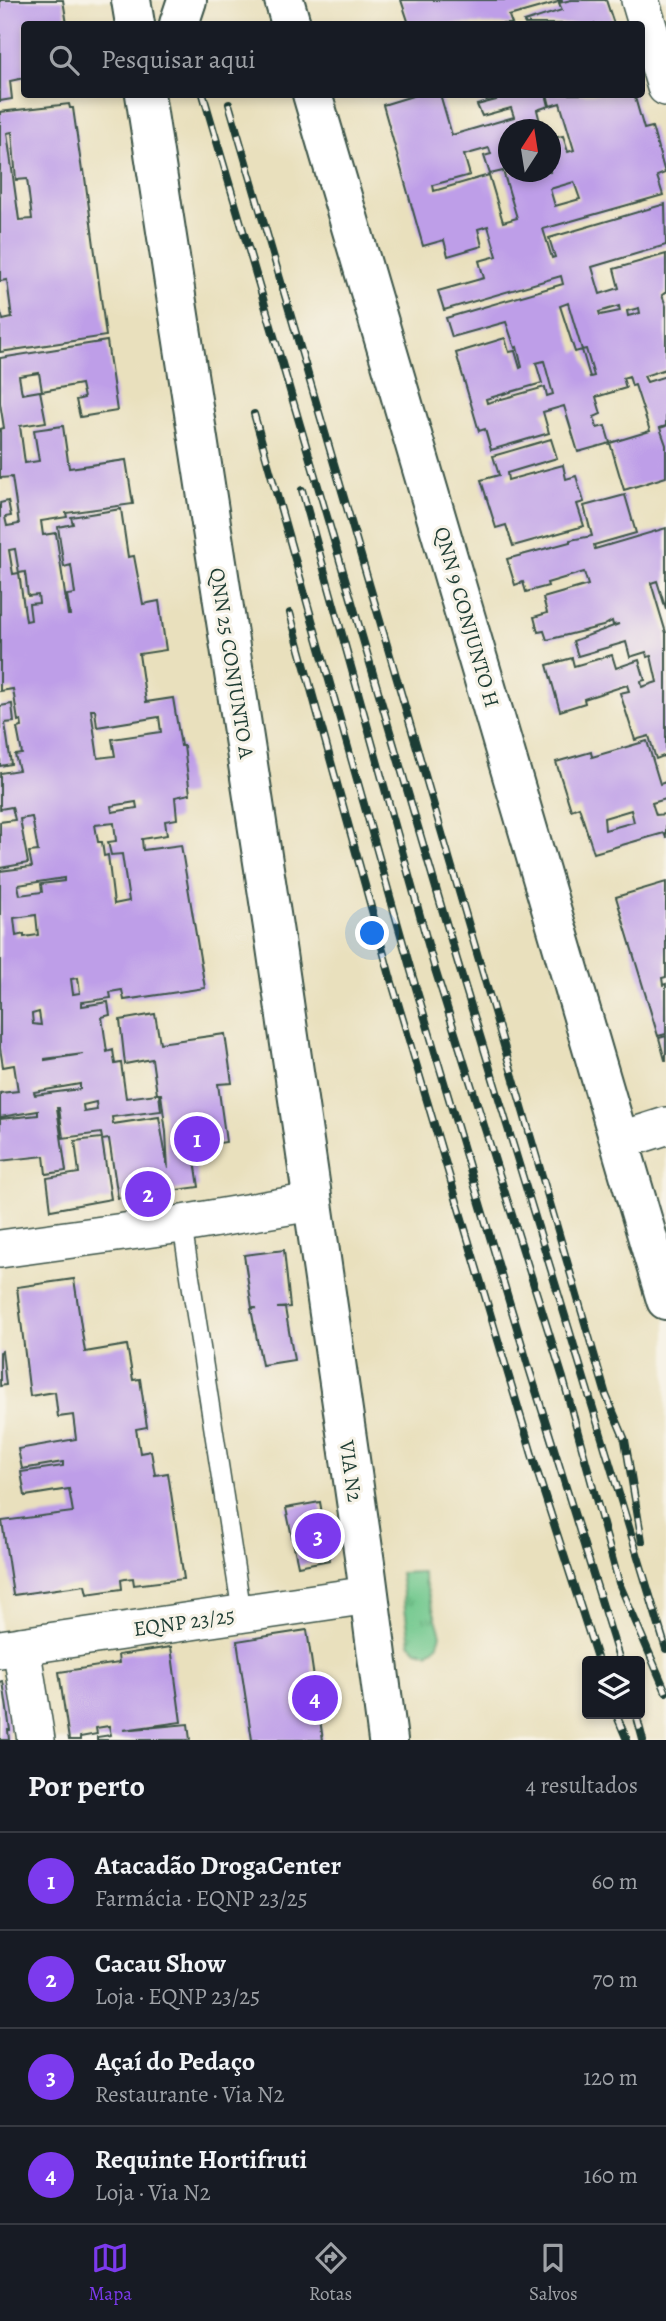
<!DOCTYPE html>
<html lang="pt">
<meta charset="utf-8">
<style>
:root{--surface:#171b24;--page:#20242c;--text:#f1f3f6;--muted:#9ea1a6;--line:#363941;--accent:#7c3aed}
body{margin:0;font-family:Alegreya,serif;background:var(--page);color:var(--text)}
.controls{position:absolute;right:21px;bottom:21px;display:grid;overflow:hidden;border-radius:7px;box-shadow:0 4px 10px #0003}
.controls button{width:63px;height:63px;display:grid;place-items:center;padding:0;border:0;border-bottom:2px solid var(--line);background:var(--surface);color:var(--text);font:35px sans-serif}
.compass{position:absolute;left:498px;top:119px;width:63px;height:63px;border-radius:50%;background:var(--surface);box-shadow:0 4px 10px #0003;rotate:12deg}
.you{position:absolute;left:373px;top:934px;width:24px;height:24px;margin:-18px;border:5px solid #fff;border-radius:50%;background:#1a73e8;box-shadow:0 0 0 10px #1a73e833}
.badge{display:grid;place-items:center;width:46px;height:46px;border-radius:50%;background:var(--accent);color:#fff;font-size:23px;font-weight:700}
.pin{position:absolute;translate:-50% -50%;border:4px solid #fff;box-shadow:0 2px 7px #0006}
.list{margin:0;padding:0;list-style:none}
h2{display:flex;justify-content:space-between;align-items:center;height:91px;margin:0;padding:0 28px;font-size:30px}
h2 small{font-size:23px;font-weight:400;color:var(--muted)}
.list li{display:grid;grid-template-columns:46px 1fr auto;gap:21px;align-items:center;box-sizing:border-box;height:98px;padding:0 28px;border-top:2px solid var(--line)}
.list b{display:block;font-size:26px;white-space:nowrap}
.list p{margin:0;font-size:23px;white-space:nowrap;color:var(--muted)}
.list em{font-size:23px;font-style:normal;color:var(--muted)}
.icon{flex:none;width:38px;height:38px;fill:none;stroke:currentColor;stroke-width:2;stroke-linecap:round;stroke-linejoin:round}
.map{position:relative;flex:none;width:666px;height:1740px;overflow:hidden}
.search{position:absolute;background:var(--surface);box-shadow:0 4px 10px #0003;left:21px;right:21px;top:21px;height:77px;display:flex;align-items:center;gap:18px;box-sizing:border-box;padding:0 24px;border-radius:7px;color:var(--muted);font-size:26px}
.sheet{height:483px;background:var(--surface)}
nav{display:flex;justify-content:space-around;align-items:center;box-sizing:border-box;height:98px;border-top:2px solid var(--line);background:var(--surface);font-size:19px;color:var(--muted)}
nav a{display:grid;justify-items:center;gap:4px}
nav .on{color:var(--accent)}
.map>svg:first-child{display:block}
.grass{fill:url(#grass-tufts);stroke:#488260;stroke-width:2}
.building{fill:#be9ee8;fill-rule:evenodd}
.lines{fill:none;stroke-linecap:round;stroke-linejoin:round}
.service-casing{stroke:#3d5549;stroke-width:21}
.minor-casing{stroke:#3d5549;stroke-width:40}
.tertiary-casing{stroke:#3d5549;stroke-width:42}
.secondary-casing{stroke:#3d5549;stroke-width:42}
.service{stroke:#fff;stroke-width:18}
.minor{stroke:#fff;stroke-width:37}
.tertiary{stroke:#fff;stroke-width:38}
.secondary{stroke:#fff;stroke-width:38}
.rail-casing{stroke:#1f3d34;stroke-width:8}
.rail{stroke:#f7f3e8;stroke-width:5;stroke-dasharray:16;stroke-linecap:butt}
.labels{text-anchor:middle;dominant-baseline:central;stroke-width:6;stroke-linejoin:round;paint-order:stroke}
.street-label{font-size:21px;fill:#1f3d34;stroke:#f7f3e8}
</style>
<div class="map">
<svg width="666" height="1740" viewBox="0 0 666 1740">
<defs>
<pattern id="grass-tufts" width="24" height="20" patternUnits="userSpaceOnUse" patternTransform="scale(1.75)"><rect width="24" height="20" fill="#71c88d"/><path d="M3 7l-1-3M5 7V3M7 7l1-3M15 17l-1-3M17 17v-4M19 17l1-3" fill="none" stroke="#5ca474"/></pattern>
</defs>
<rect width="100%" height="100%" fill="#f7f3e8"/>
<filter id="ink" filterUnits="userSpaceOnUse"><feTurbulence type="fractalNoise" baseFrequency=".0143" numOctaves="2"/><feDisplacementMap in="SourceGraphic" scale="14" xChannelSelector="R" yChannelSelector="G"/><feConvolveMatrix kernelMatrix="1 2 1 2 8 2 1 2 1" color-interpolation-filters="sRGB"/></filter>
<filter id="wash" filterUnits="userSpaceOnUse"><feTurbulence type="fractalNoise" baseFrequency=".00686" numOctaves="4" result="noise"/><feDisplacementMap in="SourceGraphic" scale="28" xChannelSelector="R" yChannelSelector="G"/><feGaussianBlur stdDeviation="1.57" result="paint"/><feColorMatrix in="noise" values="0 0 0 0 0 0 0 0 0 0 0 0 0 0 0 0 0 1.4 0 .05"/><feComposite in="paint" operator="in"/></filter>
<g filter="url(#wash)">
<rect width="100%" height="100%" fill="#e9e0bd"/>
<!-- grass -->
<path class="grass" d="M422,1572L441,1635L437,1646L428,1653L417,1650L410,1643L400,1573Z"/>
<g id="blocks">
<!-- building -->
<g class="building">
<path d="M0,0H63L67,24H24V78L10,81L12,99L0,101Z"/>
<path d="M401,0H562V1L509,16L512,24H409Z"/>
<path d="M571,0H606L614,24H525L524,22L562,10L559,3Z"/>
<path d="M419,94H440L452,135L514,117L511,108L482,116L477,105L496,100L495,98L486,100L484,94H546L549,106L537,110L542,130H508V172H550V135L553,138L563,136L568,152L574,150L560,103L550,106L547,94H634L644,129L652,127L665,173L657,176L663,195L543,229L552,258L555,257L549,238L665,204L666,245L592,267L600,294L619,288L614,269L666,254V292L662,295L666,306V369L644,376L647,382L666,376V426L660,428L666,445V477L624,490L610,443L650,431L635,385L632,386L629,376L623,378L626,388L596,397L601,414L594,417L597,428L605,426L610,443L578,452L564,406L543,412L549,433L491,450L485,429L479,431L456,353L505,338L509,352L515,351L520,368L522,367L517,347L515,348L506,322L452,337L446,318L563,284L561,276L444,310L438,291L484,278L479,261L497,256L488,226L478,229L482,246L448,256L444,240L423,246L383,105ZM489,148L491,154L484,156L490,174L503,171L517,218L503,222L489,175L434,191L433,185L470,175L464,155ZM574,182L580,199L555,206L550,189ZM568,303L582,350L586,349L594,376L590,377L582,350L575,352L560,306ZM619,306L620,311L600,315L599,312ZM639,308L640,313L628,316L627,311ZM544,361L553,394L547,396L545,387L487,403L486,399L542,383L536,363Z"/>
<path d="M69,104L70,108H73L82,171L84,170L106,336L0,352V310L3,320L12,318L7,280L0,281V112ZM12,132L16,180L27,179L32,219L19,220L7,133Z"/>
<path d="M107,341L117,411L80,417L76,400L84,398L81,384L42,391L39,373L19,376L22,394L40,391L46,422L20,426L25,463L39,461L34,430L63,426L69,468L126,460L133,504L66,513L67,517L41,521L43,535L56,533L68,615H70L67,595L75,594L71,565L64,567L58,527L73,524L71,517L121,509L128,557L134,556L143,604L159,601L166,650L139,654L146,702L173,698L181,746H184L190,794L175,797L177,819L165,821L167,835L142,839L143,850L181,845L205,988L124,1000L122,990L110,992L111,998L82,1002V1006L108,1002L110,1015L102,1017L107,1052L113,1050L115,1064L121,1063L126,1098L157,1094L152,1059L125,1064L120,1020L155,1014L160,1043L225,1034L232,1083L218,1084L226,1142L193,1147L199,1187L118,1198L109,1139L102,1140L111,1199L51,1210L47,1178L79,1173L75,1141L102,1138L101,1133L63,1138L59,1108H57L66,1171L46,1174L44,1156L0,1161V1119L38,1115V1111L0,1117V1093L18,1091L14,1065L3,1067L0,1048V871L32,867L29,852L38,851L32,817L20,819L28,863L0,868V822L15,820L12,807L0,809V773L19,770L15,755L22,754L17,728L22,727L21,720L18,721L13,689L0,691V503L8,501L11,516L5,517L7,526L19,524L12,477L0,478V429L4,428L0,403V358ZM15,549L19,573L25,572L28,596L38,595L39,603L29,604L31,620L26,621L19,573L13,574L9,550ZM91,710H95L97,727L159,717L161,732L112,739L115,756L98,758ZM136,802L137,808L112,812L111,806ZM114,823L116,841L108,842L111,855L122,854L129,901L114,904L108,855L104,856L102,842H98L95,825ZM64,878V881L41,884L42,892L20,895L18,885ZM36,915L38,935L24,937V934L16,936L14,918ZM78,978L80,993L73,994L71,979ZM39,1012L41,1025L33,1024L32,1014ZM83,1054L45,1060V1059ZM80,1084V1089L35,1095L34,1092ZM159,1094H161L166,1132L168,1169L159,1117L113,1124L112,1117L161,1111ZM96,1102L97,1110L84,1112L83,1105Z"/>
<path d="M551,439L557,458L507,473L508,480L563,465L566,479L576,476L584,502L577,504L584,526L513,546L506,525L496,528L481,480L499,475L493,456Z"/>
<path d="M625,495L636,533L594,545L595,549L666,528V610L657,581L651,583L666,633V755L656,759L649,736L635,740L620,693L629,691L627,685L584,699L585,703L560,711L547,665L572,658L574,666L612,655L616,668L639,660L645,680L641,681L642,687L657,682L651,656L647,657L646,652L630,657L626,642L578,656L573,641L619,624L613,625L612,621L603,626L547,640L544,631L538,632L534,617L547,613L543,598L588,585L584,572L547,583L548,586L526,592L523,582L515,585L507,559L570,542V540L592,536L584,506Z"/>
<path d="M12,704L14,722L5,723L11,764L0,766V706Z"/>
<path d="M647,741L660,784L666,782V799L652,803L656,815L666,814V838L664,833L594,853L579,807L571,810L556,762L591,752L592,757ZM631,810L634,822L605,830L604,818Z"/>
<path d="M666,882V977L662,978L663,985L666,984V1034L658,1036L616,897Z"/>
<path d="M666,1036V1060H665L659,1038Z"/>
<path d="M284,1250L290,1307L277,1308H285L294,1360L262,1365L251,1309L257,1308H252L244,1255Z"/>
<path d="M74,1279L85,1352L127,1345L133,1380L140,1379L147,1427L136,1429L140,1453L151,1451L155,1475L168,1473L184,1579L134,1585L133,1578L125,1579L121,1580L122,1589L87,1594L85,1585L13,1595L2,1521L73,1512L69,1489L25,1496L21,1472L63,1466V1462L22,1469L18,1449L76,1439L73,1415L58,1417L55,1392L30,1396L17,1287Z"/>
<path d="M2,1351L6,1385L0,1386V1352Z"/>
<path d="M320,1502L330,1560L298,1566L286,1508Z"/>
<path d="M307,1630L323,1740H252L237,1641Z"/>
<path d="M171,1647L181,1722L123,1730L188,1724L190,1740H97V1737L111,1735L109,1726L96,1728L97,1734L80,1737V1740H69L59,1672L119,1663L118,1655Z"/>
<path d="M3,1681L10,1730H8L9,1740H0V1682Z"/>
</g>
</g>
</g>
<g filter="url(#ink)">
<use href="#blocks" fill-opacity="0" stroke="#3d5549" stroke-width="2"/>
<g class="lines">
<!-- service casing -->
<g class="service-casing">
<path id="service" d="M182,1224L242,1614"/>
</g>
<!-- minor casing -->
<g class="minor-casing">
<g id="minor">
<path d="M640,0L666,87"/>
<path d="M619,1141L666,1126"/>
<path d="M0,1249L182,1224L312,1202"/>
<path d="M21,1646L36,1740"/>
<path d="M0,1649L369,1595"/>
</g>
</g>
<!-- tertiary casing -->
<g class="tertiary-casing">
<g id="tertiary">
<path d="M284,0L291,24"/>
<path d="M312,94L666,1300"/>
</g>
</g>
<!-- secondary casing -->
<g class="secondary-casing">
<g id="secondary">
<path d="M131,0L135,24"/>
<path d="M179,24L187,0"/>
<path d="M145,94L275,940L365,1563L388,1740"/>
</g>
</g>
<!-- service -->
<use href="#service" class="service"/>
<!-- minor -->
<use href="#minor" class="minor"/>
<!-- tertiary -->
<use href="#tertiary" class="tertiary"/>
<!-- secondary -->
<use href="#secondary" class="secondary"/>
<!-- rail casing -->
<g class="rail-casing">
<g id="rail">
<path d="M203,94L457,960L666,1649"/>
<path d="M229,104L606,1395L625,1440L642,1541"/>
<path d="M254,414L411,971L528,1365L620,1661"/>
<path d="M302,490L434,966L563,1378L619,1583L666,1692"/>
<path d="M290,613L390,976L536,1468L598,1661"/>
<path d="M616,1714L627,1740"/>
<path d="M636,1714L643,1740"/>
</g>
</g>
<!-- rail -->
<use href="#rail" class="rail"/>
</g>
</g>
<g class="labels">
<!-- street labels -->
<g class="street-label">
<text transform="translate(467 617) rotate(74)">QNN 9 CONJUNTO H</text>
<text transform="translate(232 663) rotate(81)">QNN 25 CONJUNTO A</text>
<text transform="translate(351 1471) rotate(82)">VIA N2</text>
<text transform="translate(184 1622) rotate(-8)">EQNP 23/25</text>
</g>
</g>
</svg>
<div class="controls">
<button><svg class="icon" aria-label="layers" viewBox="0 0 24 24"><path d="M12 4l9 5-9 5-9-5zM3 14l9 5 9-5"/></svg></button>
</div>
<svg class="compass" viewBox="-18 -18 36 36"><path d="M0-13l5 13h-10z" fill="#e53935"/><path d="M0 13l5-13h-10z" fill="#9ea1a6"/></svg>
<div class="you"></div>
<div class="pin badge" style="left:197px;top:1139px">1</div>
<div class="pin badge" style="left:148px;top:1194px">2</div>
<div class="pin badge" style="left:318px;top:1536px">3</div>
<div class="pin badge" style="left:315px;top:1698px">4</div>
<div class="search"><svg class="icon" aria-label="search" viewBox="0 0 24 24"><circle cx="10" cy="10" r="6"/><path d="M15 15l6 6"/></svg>Pesquisar aqui</div>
</div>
<section class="sheet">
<h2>Por perto<small>4 resultados</small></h2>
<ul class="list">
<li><span class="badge">1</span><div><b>Atacadão DrogaCenter</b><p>Farmácia · EQNP 23/25</p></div><em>60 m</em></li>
<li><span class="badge">2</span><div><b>Cacau Show</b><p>Loja · EQNP 23/25</p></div><em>70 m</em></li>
<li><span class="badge">3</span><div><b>Açaí do Pedaço</b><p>Restaurante · Via N2</p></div><em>120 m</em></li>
<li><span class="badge">4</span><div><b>Requinte Hortifruti</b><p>Loja · Via N2</p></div><em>160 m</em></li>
</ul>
</section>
<nav>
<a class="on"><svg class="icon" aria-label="map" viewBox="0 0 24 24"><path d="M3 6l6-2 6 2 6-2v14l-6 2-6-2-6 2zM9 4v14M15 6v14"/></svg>Mapa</a>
<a><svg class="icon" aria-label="directions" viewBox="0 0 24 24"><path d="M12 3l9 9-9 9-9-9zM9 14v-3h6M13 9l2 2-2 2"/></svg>Rotas</a>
<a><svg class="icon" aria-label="saved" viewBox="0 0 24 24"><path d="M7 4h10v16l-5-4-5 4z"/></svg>Salvos</a>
</nav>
